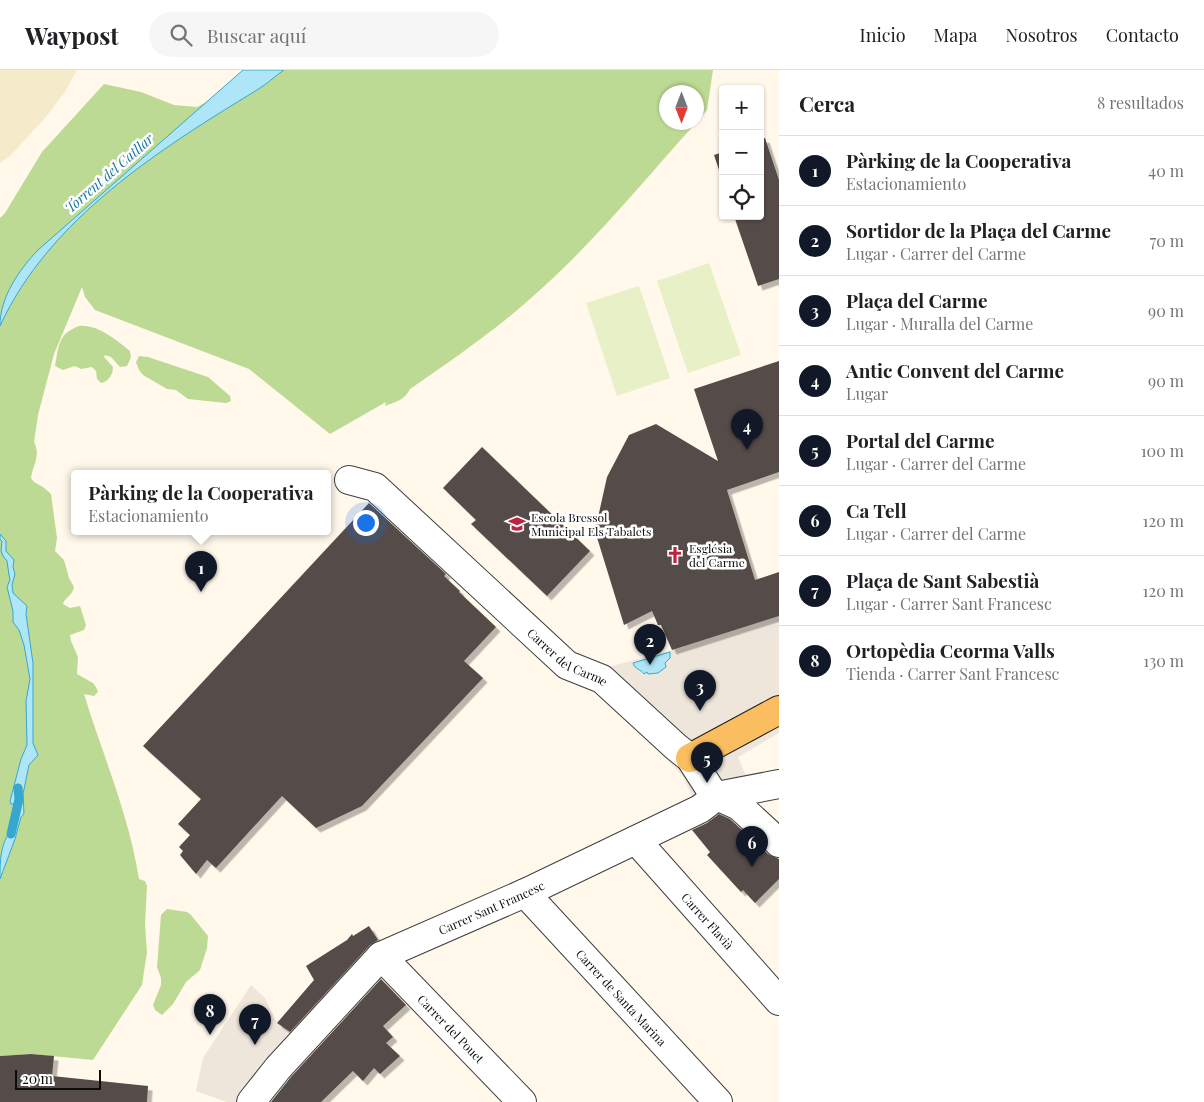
<!DOCTYPE html>
<html lang="es">
<meta charset="utf-8">
<style>
:root{--surface:#fff;--page:#f6f6f6;--text:#202124;--muted:#757577;--line:#e0e0e0;--accent:#111827}
body{margin:0;font-family:"Playfair Display",serif;background:var(--page);color:var(--text)}
.controls{position:absolute;right:15px;top:15px;display:grid;overflow:hidden;border-radius:5px;box-shadow:0 1px 4px #0004}
.controls button{width:45px;height:45px;display:grid;place-items:center;padding:0;border:0;border-bottom:1px solid var(--line);background:var(--surface);color:var(--text);font:25px sans-serif}
.compass{position:absolute;left:659px;top:15px;width:45px;height:45px;border-radius:50%;background:var(--surface);box-shadow:0 1px 4px #0004;rotate:180deg}
.scale{position:absolute;left:15px;bottom:12px;width:86px;box-sizing:border-box;padding-left:5px;border:2px solid #0c0c0c;border-top:0;font-size:14px;line-height:18px;white-space:nowrap;color:#0c0c0c;-webkit-text-stroke:4px #fff;paint-order:stroke}
.you{position:absolute;left:365px;top:452px;width:18px;height:18px;margin:-12px;border:4px solid #fff;border-radius:50%;background:#1a73e8;box-shadow:0 0 0 8px #1a73e833}
.badge{display:grid;place-items:center;width:32px;height:32px;border-radius:50%;background:var(--accent);color:#fff;font-size:16px;font-weight:700}
.pin{position:absolute;translate:-50% -41px;filter:drop-shadow(0 1px 2px #0008)}
.pin::after{content:'';position:absolute;top:26px;width:18px;height:15px;background:inherit;clip-path:polygon(0 0,100% 0,50% 100%)}
.popup{position:absolute;left:71px;top:400px;width:260px;height:65px;box-sizing:border-box;display:grid;place-content:center;border-radius:5px;background:var(--surface);filter:drop-shadow(0 1px 4px #0005);font-size:16px;white-space:nowrap;color:var(--muted)}
.popup b{font-size:19px;color:var(--text)}
.popup::after{content:'';position:absolute;left:50%;top:100%;margin-left:-10px;border:10px solid transparent;border-top-color:var(--surface)}
.list{margin:0;padding:0;list-style:none}
h2{display:flex;justify-content:space-between;align-items:center;height:65px;margin:0;padding:0 20px;font-size:21px}
h2 small{font-size:16px;font-weight:400;color:var(--muted)}
.list li{display:grid;grid-template-columns:32px 1fr auto;gap:15px;align-items:center;box-sizing:border-box;height:70px;padding:0 20px;border-top:1px solid var(--line)}
.list b{display:block;font-size:19px;white-space:nowrap}
.list p{margin:0;font-size:16px;white-space:nowrap;color:var(--muted)}
.list em{font-size:16px;font-style:normal;color:var(--muted)}
.icon{flex:none;width:28px;height:28px;fill:none;stroke:currentColor;stroke-width:2;stroke-linecap:round;stroke-linejoin:round}
.map{position:relative;flex:none;width:779px;height:1032px;overflow:hidden}
header{display:flex;align-items:center;gap:30px;box-sizing:border-box;height:70px;padding:0 25px;background:var(--surface);border-bottom:1px solid var(--line)}
header strong{font-size:24px}
nav{display:flex;gap:28px;margin-inline-start:auto;font-size:18px}
.search{width:350px;height:45px;background:var(--page);display:flex;align-items:center;gap:12px;box-sizing:border-box;padding:0 18px;border-radius:28px;color:var(--muted);font-size:19px}
main{display:flex}
aside{flex:1;background:var(--surface)}
.map>svg:first-child{display:block}
.farmland{fill:#f5ebcb}
.forest{fill:#bdda94}
.pitch{fill:#e8f0c7}
.plaza{fill:#eee6db}
.water{fill:#afe6f7;stroke:#36a7ce}
.lines{fill:none;stroke-linecap:round;stroke-linejoin:round}
.stream{stroke:#36a7ce;stroke-width:9}
.building{fill:#554b48;filter:url(#shadow)}
.minor-casing{stroke:#3f3f3f;stroke-width:30}
.major-casing{stroke:#1d1d1d;stroke-width:30}
.minor{stroke:#fff;stroke-width:28}
.major{stroke:#fabe60;stroke-width:28}
.labels{text-anchor:middle;dominant-baseline:central;stroke-width:5;stroke-linejoin:round;paint-order:stroke}
.poi-label{font-size:12px;fill:#0c0c0c;stroke:#fff;text-anchor:start}
.street-label{font-size:12px;fill:#0c0c0c;stroke:#fff}
.water-label{font-size:14px;font-style:italic;fill:#15769e;stroke:#fff}
</style>
<header>
<strong>Waypost</strong>
<div class="search"><svg class="icon" aria-label="search" viewBox="0 0 24 24"><circle cx="10" cy="10" r="6"/><path d="M15 15l6 6"/></svg>Buscar aquí</div>
<nav><a>Inicio</a><a>Mapa</a><a>Nosotros</a><a>Contacto</a></nav>
</header>
<main>
<div class="map">
<svg width="779" height="1032" viewBox="0 0 779 1032">
<defs>
<filter id="shadow"><feDropShadow dx="4.5" dy="4.5" stdDeviation="0" flood-color="#0004"/></filter>
</defs>
<rect width="100%" height="100%" fill="#fff8eb"/>
<!-- farmland -->
<path class="farmland" d="M0,0H77L65,22L45,48L10,86L0,93Z"/>
<!-- forest -->
<g class="forest">
<path d="M250,0H713L707,40L697,52L696,22H666V52L696,53C645,109 597,169 540,220C500,257 455,288 410,319C405,330 395,332 385,336L386,332L330,364L249,299L95,240L85,227L82,217L54,284L38,345L34,372C41,385 33,395 31,408L34,412L43,417L51,424L57,468L55,481L64,490L69,508L74,517C73,525 65,527 63,534L70,538L80,536L86,555L84,560L70,565L71,571L78,587L77,604L93,613L96,617L98,622L94,626L84,624C103,686 129,745 139,809L145,811L147,816L145,854L147,882L142,915L93,990L31,984L0,986V148L5,143L42,82L104,14L141,22L174,35L197,37L216,27Z"/>
<path d="M79,256C98,254 116,270 130,281L131,287L127,296L120,297L111,287L105,285L104,287L113,297C113,305 108,312 101,313L97,309L96,301L92,297L81,299L75,296L63,300L55,296C59,275 58,264 79,256Z"/>
<path d="M139,286L148,287L208,307L230,326L231,331L226,333L188,329L176,320L167,319L143,305L139,300L136,292Z"/>
<path d="M167,839L187,842L191,845L208,866L207,878L200,900L186,912L173,934L162,945L155,940L153,935L161,915V908L157,897L161,845Z"/>
</g>
<!-- pitch -->
<g class="pitch">
<path d="M709,193L741,285L688,303L657,211Z"/>
<path d="M639,216L670,308L617,326L586,233Z"/>
</g>
<!-- plaza -->
<g class="plaza">
<path d="M779,546V663L738,687L747,708L726,739L707,749L693,729L684,708L636,655L597,617L612,596L672,580Z"/>
<path d="M251,915L265,928L277,953L292,964L262,1032H227L196,1021L203,988Z"/>
</g>
<!-- water -->
<g class="water">
<path d="M243,0H284C275,6 267,14 257,20C160,79 49,149 0,256C0,227 19,200 38,180Z"/>
<path d="M0,464L6,471V481L14,490L13,497L15,504L12,515L13,523L27,536L26,544L33,593V673L38,685L29,695L23,724L24,744L21,747L15,769L0,809C0,791 0,774 12,759L11,754L18,749L17,744L20,739L18,729L13,734H11L10,731L21,689L27,675L26,631L30,609L24,575L19,560L13,552V541L7,517L10,510L9,505L7,491L3,486L1,481L2,471L0,469Z"/>
<path d="M670,582V588L665,593L666,597L658,603L648,604L647,602L644,604C641,599 635,600 633,593Z"/>
</g>
<g class="lines">
<!-- stream -->
<path class="stream" d="M11,764L19,729L18,718"/>
</g>
<!-- building -->
<g class="building">
<path d="M765,68L779,110V209L758,216L734,146H760V69Z"/>
<path d="M723,82V112L714,85Z"/>
<path d="M779,291V402L727,420L755,510L779,502V546L672,580L661,555H658L652,541L624,555L595,461L607,407L629,365L656,354L718,391L694,319Z"/>
<path d="M482,377L590,481L547,526L471,454L476,450L443,418Z"/>
<path d="M369,433L446,504L444,506L460,521L459,522L496,557L464,591L483,608L362,736L316,758L282,726L216,798L207,790L196,804L180,785L183,781L179,777L190,765L178,754L201,729L143,676Z"/>
<path d="M719,744L730,749L768,784L779,789V809L755,833L743,820L741,822L707,785L710,782L692,760L707,753Z"/>
<path d="M369,856L378,870L370,875L290,962L277,953L314,910L306,896L347,870L352,864L353,866Z"/>
<path d="M381,909L406,935L383,956L393,967L386,973L400,986L380,1004L374,998L363,1011L353,1001L321,1032H271L290,1008Z"/>
<path d="M31,984L54,986L52,1006L148,1016L147,1032H0V986Z"/>
</g>
<g class="lines">
<!-- minor casing -->
<g class="minor-casing">
<g id="minor">
<path id="s1" d="M349,410L375,417L567,595L602,609L676,677L690,688L712,722L717,726L739,736L779,773"/>
<path id="s2" d="M636,770L779,931"/>
<path id="s3" d="M525,823L718,1032"/>
<path id="s4" d="M381,886L522,1032"/>
<path id="s5" d="M251,1032L278,998L381,886L525,823L700,739L717,726L779,714"/>
</g>
</g>
<!-- major casing -->
<g class="major-casing">
<path id="major" d="M690,688L779,640"/>
</g>
<!-- minor -->
<use href="#minor" class="minor"/>
<!-- major -->
<use href="#major" class="major"/>
</g>
<!-- icons -->
<defs>
<g id="school-bare" transform="scale(1.35)"><path d="M0-5L7-2L0 1L-7-2ZM-4 1L0 2.5L4 1V4Q0 6-4 4Z" fill="#bd2340" stroke="#fff" stroke-width="2.5" paint-order="stroke"/></g>
<g id="church-bare" transform="scale(1.35)"><path d="M-1.2-6h2.4v3.5h3.3v2.4h-3.3V6h-2.4V-.1h-3.3v-2.4h3.3Z" fill="#bd2340" stroke="#fff" stroke-width="2.5" paint-order="stroke"/></g>
</defs>
<g fill-rule="evenodd">
<use href="#school-bare" x="517" y="454"/>
<use href="#church-bare" x="675" y="485"/>
</g>
<g class="labels">
<!-- poi labels -->
<g class="poi-label">
<text x="531" y="447">Escola Bressol<tspan x="531" dy="14">Municipal Els Tabalets</tspan></text>
<text x="689" y="478">Església<tspan x="689" dy="14">del Carme</tspan></text>
</g>
<!-- street labels -->
<g class="street-label">
<text stroke="none"><textPath href="#s1" startOffset="285">Carrer del Carme</textPath></text>
<text stroke="none"><textPath href="#s5" startOffset="316">Carrer Sant Francesc</textPath></text>
<text stroke="none"><textPath href="#s2" startOffset="108">Carrer Flavià</textPath></text>
<text stroke="none"><textPath href="#s3" startOffset="142">Carrer de Santa Marina</textPath></text>
<text stroke="none"><textPath href="#s4" startOffset="101">Carrer del Pouet</textPath></text>
</g>
<!-- water labels -->
<g class="water-label">
<text transform="translate(109 103) rotate(-41)">Torrent del Catllar</text>
</g>
</g>
</svg>
<div class="controls">
<button>+</button>
<button>−</button>
<button><svg class="icon" aria-label="locate" viewBox="0 0 24 24"><circle cx="12" cy="12" r="6"/><path d="M12 2v4M12 18v4M2 12h4M18 12h4"/></svg></button>
</div>
<svg class="compass" viewBox="-18 -18 36 36"><path d="M0-13l5 13h-10z" fill="#e53935"/><path d="M0 13l5-13h-10z" fill="#757577"/></svg>
<div class="scale">20 m</div>
<div class="you"></div>
<div class="pin badge" style="left:201px;top:522px">1</div>
<div class="popup"><b>Pàrking de la Cooperativa</b>Estacionamiento</div>
<div class="pin badge" style="left:650px;top:595px">2</div>
<div class="pin badge" style="left:700px;top:641px">3</div>
<div class="pin badge" style="left:747px;top:380px">4</div>
<div class="pin badge" style="left:707px;top:713px">5</div>
<div class="pin badge" style="left:752px;top:797px">6</div>
<div class="pin badge" style="left:255px;top:975px">7</div>
<div class="pin badge" style="left:210px;top:965px">8</div>
</div>
<aside>
<h2>Cerca<small>8 resultados</small></h2>
<ul class="list">
<li><span class="badge">1</span><div><b>Pàrking de la Cooperativa</b><p>Estacionamiento</p></div><em>40 m</em></li>
<li><span class="badge">2</span><div><b>Sortidor de la Plaça del Carme</b><p>Lugar · Carrer del Carme</p></div><em>70 m</em></li>
<li><span class="badge">3</span><div><b>Plaça del Carme</b><p>Lugar · Muralla del Carme</p></div><em>90 m</em></li>
<li><span class="badge">4</span><div><b>Antic Convent del Carme</b><p>Lugar</p></div><em>90 m</em></li>
<li><span class="badge">5</span><div><b>Portal del Carme</b><p>Lugar · Carrer del Carme</p></div><em>100 m</em></li>
<li><span class="badge">6</span><div><b>Ca Tell</b><p>Lugar · Carrer del Carme</p></div><em>120 m</em></li>
<li><span class="badge">7</span><div><b>Plaça de Sant Sabestià</b><p>Lugar · Carrer Sant Francesc</p></div><em>120 m</em></li>
<li><span class="badge">8</span><div><b>Ortopèdia Ceorma Valls</b><p>Tienda · Carrer Sant Francesc</p></div><em>130 m</em></li>
</ul>
</aside>
</main>
